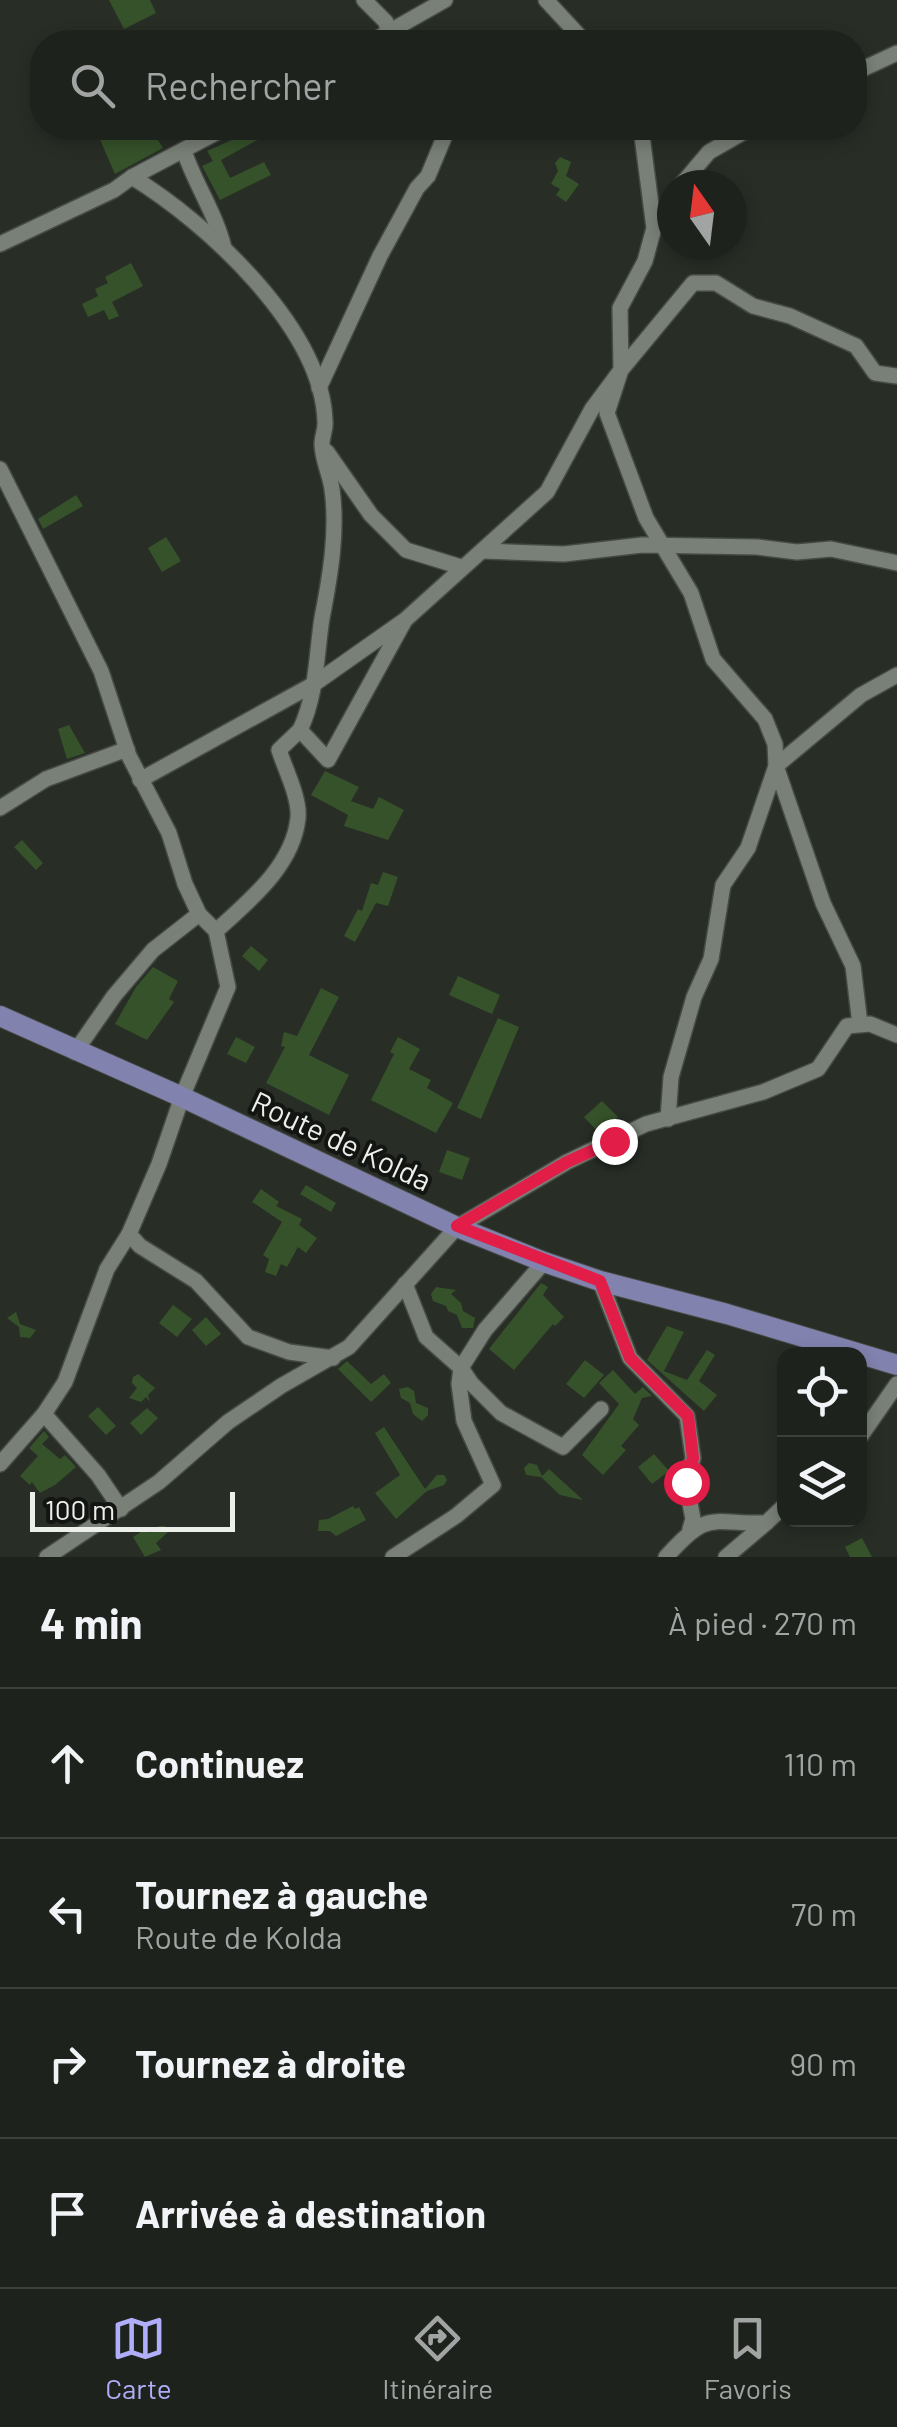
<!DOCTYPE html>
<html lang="fr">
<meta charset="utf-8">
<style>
:root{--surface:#1e221c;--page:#262a25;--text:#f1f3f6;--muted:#a1a4a3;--line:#3c3f3b;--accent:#b0aefa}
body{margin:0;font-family:Barlow,sans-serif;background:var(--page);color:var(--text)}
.controls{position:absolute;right:30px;bottom:30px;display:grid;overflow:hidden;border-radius:20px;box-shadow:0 5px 15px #0003}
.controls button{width:90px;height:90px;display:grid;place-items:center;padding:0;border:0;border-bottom:2px solid var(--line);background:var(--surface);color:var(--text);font:50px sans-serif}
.compass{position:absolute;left:657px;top:170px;width:90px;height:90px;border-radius:50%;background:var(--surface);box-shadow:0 5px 15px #0003;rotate:346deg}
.scale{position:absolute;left:30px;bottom:25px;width:205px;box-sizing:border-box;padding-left:10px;border:5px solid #ecefea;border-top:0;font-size:28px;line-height:35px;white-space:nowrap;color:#ecefea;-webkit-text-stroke:8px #121511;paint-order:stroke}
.stop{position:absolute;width:30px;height:30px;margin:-22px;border:8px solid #e11d48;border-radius:50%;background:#fff}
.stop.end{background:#e11d48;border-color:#fff;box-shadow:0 2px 10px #0008}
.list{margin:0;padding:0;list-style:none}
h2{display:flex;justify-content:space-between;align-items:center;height:130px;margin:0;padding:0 40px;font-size:42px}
h2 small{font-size:32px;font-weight:400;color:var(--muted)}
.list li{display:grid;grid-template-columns:65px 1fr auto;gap:30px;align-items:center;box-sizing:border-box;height:150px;padding:0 40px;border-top:2px solid var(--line)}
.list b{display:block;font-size:38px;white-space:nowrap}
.list p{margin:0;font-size:32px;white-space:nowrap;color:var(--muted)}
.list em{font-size:32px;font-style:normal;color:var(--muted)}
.icon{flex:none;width:55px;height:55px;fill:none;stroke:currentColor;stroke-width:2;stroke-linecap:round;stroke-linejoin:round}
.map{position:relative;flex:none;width:897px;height:1557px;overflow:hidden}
.search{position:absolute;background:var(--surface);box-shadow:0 5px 15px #0003;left:30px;right:30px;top:30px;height:110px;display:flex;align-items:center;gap:25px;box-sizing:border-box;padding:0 35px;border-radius:40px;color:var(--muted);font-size:38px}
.sheet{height:730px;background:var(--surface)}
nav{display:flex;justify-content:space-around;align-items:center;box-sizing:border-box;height:140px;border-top:2px solid var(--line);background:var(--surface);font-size:28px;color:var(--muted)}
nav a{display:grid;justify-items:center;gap:5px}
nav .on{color:var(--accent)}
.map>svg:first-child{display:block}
.building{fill:#36522b}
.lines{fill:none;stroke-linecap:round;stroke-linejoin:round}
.minor-casing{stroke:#464a44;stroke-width:18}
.major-casing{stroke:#464a44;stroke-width:22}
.minor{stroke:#798077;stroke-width:15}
.major{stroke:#8282af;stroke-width:20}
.route{stroke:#e11d48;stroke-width:12}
.labels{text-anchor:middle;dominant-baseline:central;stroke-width:8;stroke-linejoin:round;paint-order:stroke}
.street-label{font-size:30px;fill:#ecefea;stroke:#121511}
</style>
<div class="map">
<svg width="897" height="1557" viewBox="0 0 897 1557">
<rect width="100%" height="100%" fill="#282d26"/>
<!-- building -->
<g class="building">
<path d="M109,0H150L156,13L124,29Z"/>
<path d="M95,128H150L163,148L115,174Z"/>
<path d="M258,128L263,137L221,160L230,178L264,162L271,175L220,200L202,166L213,161L207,151Z"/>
<path d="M560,157L571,162L566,176L579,184L566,202L556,195L560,189L551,184L558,171L555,163Z"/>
<path d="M131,263L143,286L112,302L119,316L109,320L104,310L88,317L82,304L98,296L95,289L108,283L105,277Z"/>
<path d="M76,495L83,506L43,529L38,519Z"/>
<path d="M166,537L181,561L162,572L148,548Z"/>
<path d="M69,725L85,753L67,759L58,729Z"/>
<path d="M325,771L359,787L351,801L373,809L379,797L404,810L388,840L344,826L348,815L311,795Z"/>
<path d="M22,840L43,863L36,870L14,847Z"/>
<path d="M383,872L398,877L388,906L376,903L355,942L344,936L358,909L362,911L371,883L378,885Z"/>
<path d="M251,946L268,960L259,971L242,956Z"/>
<path d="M153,967L178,981L169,999L174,1002L147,1040L115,1024L136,987Z"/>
<path d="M458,976L500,995L492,1014L449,995Z"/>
<path d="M321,988L339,997L309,1055L349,1075L329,1115L266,1083L285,1047L281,1046L284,1032L297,1036Z"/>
<path d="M498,1018L519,1027L481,1119L457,1108Z"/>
<path d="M236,1037L255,1047L246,1063L227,1054Z"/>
<path d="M398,1037L420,1049L409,1069L431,1080L427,1088L453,1103L436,1133L371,1100L394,1054L390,1052Z"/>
<path d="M602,1101L618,1117L600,1134L584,1117Z"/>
<path d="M447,1150L470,1158L462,1180L439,1172Z"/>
<path d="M306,1185L336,1203L331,1212L300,1194Z"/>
<path d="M261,1189L279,1202L276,1206L302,1219L299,1225L317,1238L306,1253L298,1247L287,1267L281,1264L276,1276L265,1272L269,1259L263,1255L282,1222L252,1202Z"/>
<path d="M541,1283L548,1287L543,1295L564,1317L555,1326L553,1324L514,1370L489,1349Z"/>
<path d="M436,1287L456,1290L451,1294L461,1303L463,1311L475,1318L473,1328H462L457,1315L448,1311L446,1306L433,1301L431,1294Z"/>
<path d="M173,1305L192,1319L177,1337L159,1323Z"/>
<path d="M16,1312L20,1324L36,1330L30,1338L20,1337L19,1327L7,1318Z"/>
<path d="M206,1317L221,1334L206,1346L192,1330Z"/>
<path d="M667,1326L684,1332L664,1371L687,1380L707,1350L715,1355L699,1381L717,1395L704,1411L647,1360Z"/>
<path d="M585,1360L604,1375L584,1398L566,1384Z"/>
<path d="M347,1361L371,1384L384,1374L391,1383L371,1402L338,1369Z"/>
<path d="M613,1370L635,1394L643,1387L652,1396L642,1398L633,1419L639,1425L621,1446L626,1450L603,1475L582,1455L619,1404L599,1383Z"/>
<path d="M138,1374L155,1388L148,1395L150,1402L146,1397L141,1402L129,1398L137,1388L132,1383L133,1377Z"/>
<path d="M408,1387L414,1391L416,1403L428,1408V1415L422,1421L413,1414L410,1403L401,1398L399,1389Z"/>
<path d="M98,1407L116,1426L106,1435L88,1416Z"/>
<path d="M147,1408L158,1418L141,1435L130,1423Z"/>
<path d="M384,1427L425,1489L437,1475H444L447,1480L444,1485L427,1491L396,1519L375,1493L400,1475L375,1433Z"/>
<path d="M44,1431L49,1437L42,1444L60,1459L65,1455L76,1467L55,1485L40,1493L32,1482L30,1485L20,1476L38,1456L29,1448Z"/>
<path d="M654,1454L669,1471L652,1484L638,1467Z"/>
<path d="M529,1463L537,1465L542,1476L549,1469L583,1500L560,1495L541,1477L526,1475L524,1468Z"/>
<path d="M353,1506L355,1509L359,1507L366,1520L336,1536L330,1531H318L319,1520L328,1519Z"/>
<path d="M159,1526H165L168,1532L156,1543L161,1550L145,1557L133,1537L147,1528L150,1533Z"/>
<path d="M862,1538L872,1557H850L845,1547Z"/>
</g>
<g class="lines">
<!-- minor casing -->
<g class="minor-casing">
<g id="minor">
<path d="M364,0L386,22L388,32L401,42"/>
<path d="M546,0L585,42"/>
<path d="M371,42L445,0"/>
<path d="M854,73L897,53"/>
<path d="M184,151C195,184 216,214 224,248"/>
<path d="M132,177C206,222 322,328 325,421C326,429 322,436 322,444C322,459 330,474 332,489C338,532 330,577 322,618C316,657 317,694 300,730"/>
<path d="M681,185L709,152L751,128"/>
<path d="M656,225L672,196"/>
<path d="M0,244L114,190L132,177L225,128"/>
<path d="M319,388L380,256L417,188L428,176L448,128"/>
<path d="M327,452L371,515L406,550L461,567"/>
<path d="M0,469L101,671L129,756L169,833L185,884L199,914L216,931L228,987L182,1097L159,1164L129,1234L107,1269L65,1382L44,1414L0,1464"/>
<path d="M484,551L564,554L642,545L757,547L797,552L831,549L897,563"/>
<path d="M140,780L314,684L405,620L547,492L592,409L621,370L620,308L645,261L654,228L641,128"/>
<path d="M0,808L46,779L127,749"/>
<path d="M216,931C249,901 293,866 298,818C300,798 285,769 279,750L300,730L328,760L404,622"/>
<path d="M860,1024L853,966L823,903L776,766L775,744L765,719L713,659L691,593L646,518L607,413L621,370L693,283H716L753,306L790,316L856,346L875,373L897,376"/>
<path d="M75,1052L114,996L153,950L199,914"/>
<path d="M668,1119L671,1077L694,997L711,959L723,885L748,848L776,766L861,695L897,675"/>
<path d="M129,1234L140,1246L196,1281L248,1337L289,1352L333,1358"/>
<path d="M600,1281L630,1358L687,1416L693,1458L686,1482L693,1519L690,1529"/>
<path d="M405,1284L426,1337L461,1368L471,1383L501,1413L563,1447L601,1409"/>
<path d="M44,1414L98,1475L121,1509"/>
<path d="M860,1437L897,1384"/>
<path d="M47,1557L159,1482L228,1422L281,1386L349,1347L457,1227L567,1162L646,1124L763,1092L818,1069L847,1026L870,1024L897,1035"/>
<path d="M393,1557L456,1516L493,1485L464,1421L459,1384L461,1368L485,1330L544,1262"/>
<path d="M666,1557C709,1509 709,1524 766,1523L784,1506"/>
<path d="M726,1557L766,1523"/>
</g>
</g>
<!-- major casing -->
<g class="major-casing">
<path id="major" d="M0,1016L182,1097L457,1227L544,1262L600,1281L727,1314L897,1365"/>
</g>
<!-- minor -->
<use href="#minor" class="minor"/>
<!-- major -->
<use href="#major" class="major"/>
</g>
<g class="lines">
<!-- route -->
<path class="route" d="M614,1141L567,1162L457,1226L600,1281L630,1358L688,1416L693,1458L686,1482"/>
</g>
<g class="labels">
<!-- street labels -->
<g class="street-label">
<text transform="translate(342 1140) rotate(25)">Route de Kolda</text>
</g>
</g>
</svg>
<div class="controls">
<button><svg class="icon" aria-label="locate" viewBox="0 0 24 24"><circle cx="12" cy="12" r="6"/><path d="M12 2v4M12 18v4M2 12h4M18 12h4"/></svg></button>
<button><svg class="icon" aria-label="layers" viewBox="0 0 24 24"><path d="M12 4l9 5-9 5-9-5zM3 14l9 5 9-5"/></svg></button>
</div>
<svg class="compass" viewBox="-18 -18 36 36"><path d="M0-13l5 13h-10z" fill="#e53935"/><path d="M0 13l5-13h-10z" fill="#a1a4a3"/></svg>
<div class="scale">100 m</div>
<div class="stop" style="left:686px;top:1482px"></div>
<div class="stop end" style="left:614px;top:1141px"></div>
<div class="search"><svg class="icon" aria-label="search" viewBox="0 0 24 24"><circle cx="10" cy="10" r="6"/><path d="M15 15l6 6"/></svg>Rechercher</div>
</div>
<section class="sheet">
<h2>4 min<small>À pied · 270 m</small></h2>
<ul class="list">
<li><svg class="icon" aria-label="ahead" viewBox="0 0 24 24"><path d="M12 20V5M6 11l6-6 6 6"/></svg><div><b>Continuez</b></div><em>110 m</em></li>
<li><svg class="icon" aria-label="left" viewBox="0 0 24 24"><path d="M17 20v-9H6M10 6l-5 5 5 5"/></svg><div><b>Tournez à gauche</b><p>Route de Kolda</p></div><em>70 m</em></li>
<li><svg class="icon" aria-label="right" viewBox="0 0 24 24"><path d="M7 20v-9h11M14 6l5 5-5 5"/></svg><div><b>Tournez à droite</b></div><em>90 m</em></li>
<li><svg class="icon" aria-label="arrive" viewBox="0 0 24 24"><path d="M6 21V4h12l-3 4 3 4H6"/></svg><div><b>Arrivée à destination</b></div></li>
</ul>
</section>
<nav>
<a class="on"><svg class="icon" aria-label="map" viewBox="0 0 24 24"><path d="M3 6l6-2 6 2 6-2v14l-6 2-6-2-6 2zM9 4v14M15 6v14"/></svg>Carte</a>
<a><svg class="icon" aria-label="directions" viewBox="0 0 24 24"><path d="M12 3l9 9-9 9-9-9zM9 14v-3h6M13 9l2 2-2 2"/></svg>Itinéraire</a>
<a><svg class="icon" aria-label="saved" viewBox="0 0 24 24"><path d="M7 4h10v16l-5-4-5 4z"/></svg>Favoris</a>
</nav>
